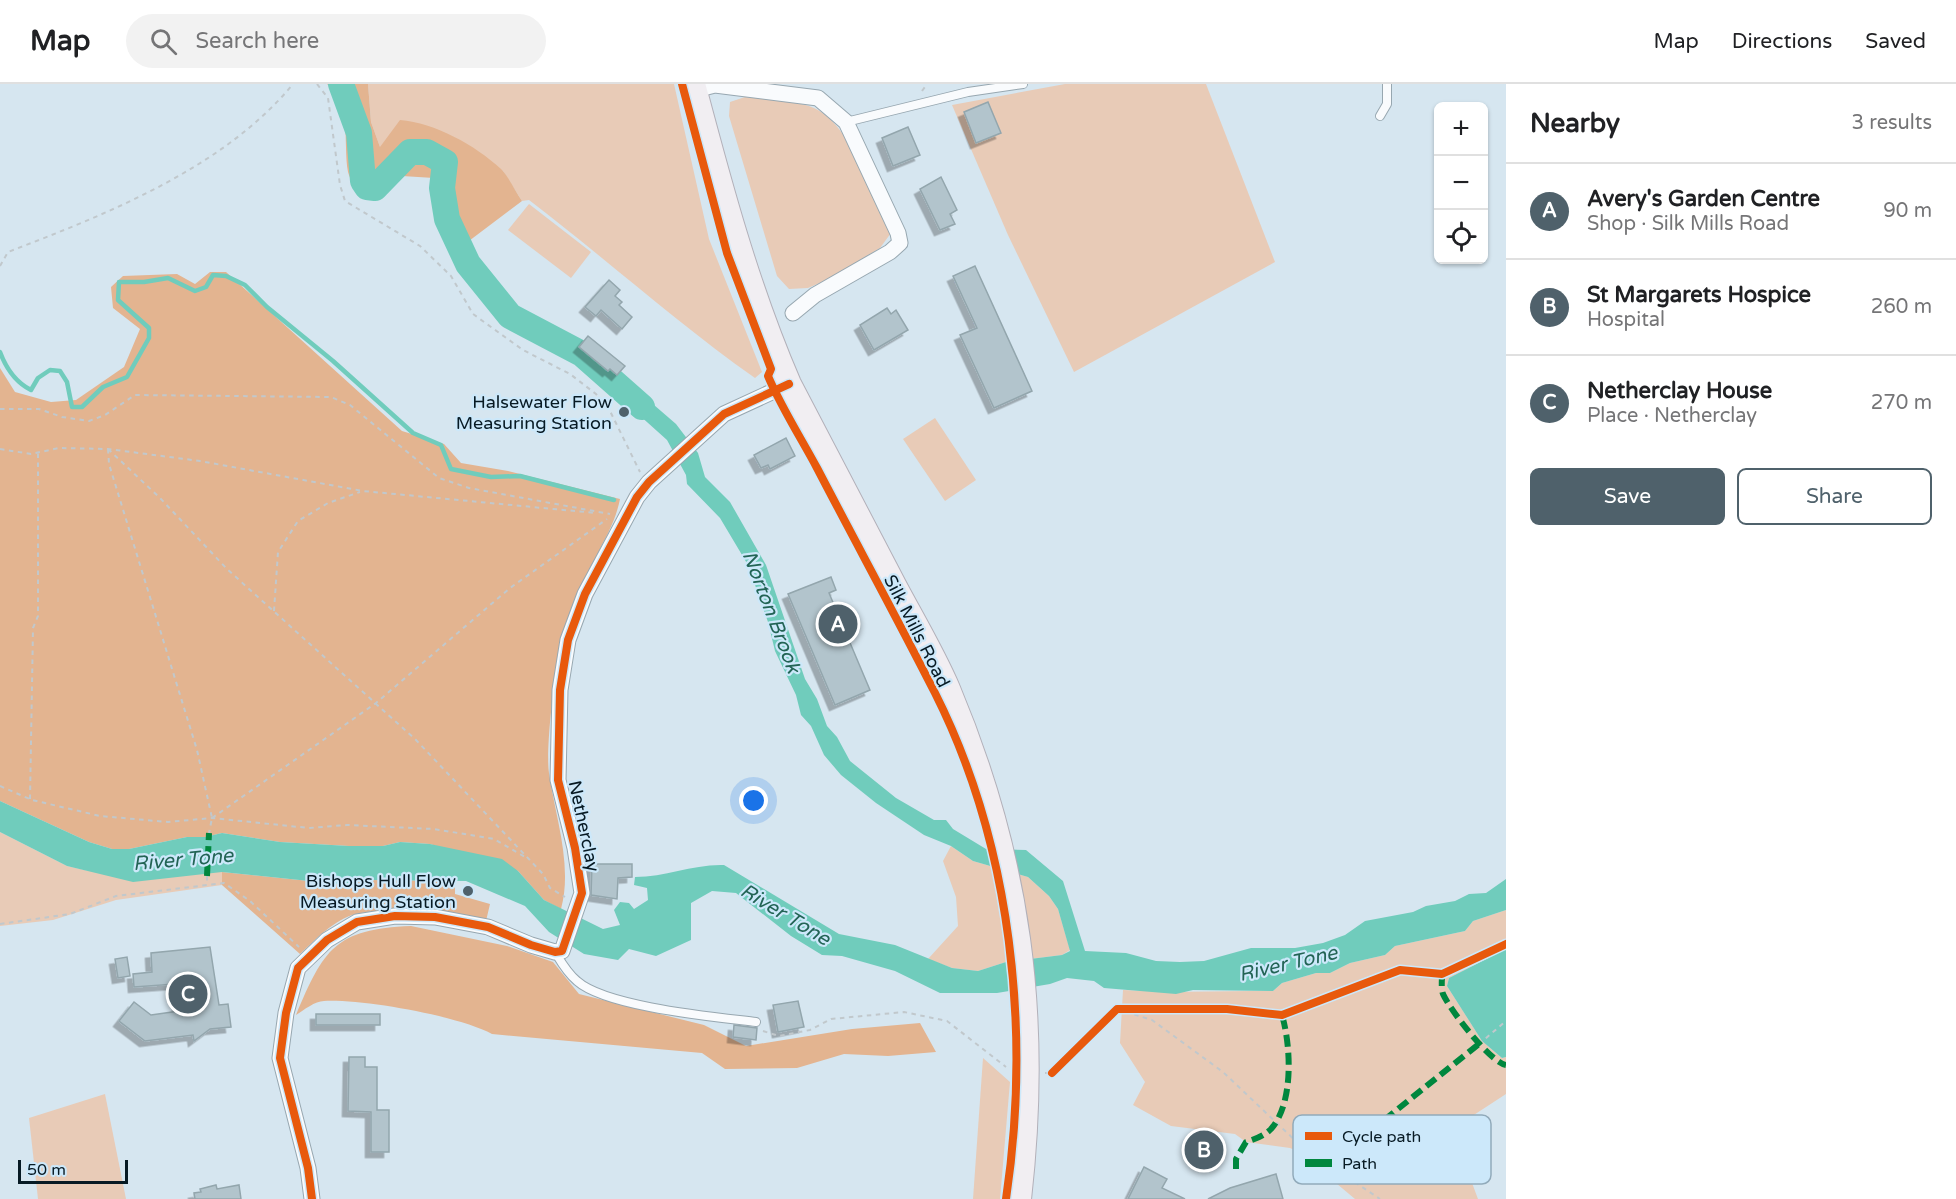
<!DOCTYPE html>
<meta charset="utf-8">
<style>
:root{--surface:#fff;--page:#f2f2f2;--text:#202124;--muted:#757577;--line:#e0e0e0;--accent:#4f616b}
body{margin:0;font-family:"Varela Round",sans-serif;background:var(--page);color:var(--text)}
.controls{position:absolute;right:18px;top:18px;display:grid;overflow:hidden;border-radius:9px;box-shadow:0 2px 4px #0004}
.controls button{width:54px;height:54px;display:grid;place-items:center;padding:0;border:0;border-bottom:2px solid var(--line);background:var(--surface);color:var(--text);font:30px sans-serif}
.scale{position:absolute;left:18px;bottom:15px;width:110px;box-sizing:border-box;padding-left:6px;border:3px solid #071a24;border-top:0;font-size:16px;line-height:21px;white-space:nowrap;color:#071a24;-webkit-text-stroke:4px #cce8fa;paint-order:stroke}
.you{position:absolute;left:754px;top:717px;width:21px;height:21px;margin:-15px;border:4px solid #fff;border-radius:50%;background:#1a73e8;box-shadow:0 0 0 9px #1a73e833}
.badge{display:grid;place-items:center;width:39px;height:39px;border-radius:50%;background:var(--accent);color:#fff;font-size:20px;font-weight:700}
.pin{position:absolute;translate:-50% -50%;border:3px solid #fff;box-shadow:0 2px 6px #0006}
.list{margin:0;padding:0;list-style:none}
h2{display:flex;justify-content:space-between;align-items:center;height:78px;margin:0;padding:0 24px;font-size:26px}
h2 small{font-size:20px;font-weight:400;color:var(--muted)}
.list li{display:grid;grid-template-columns:39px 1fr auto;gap:18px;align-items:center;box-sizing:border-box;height:96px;padding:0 24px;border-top:2px solid var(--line)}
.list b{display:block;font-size:22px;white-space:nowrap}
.list p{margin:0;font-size:20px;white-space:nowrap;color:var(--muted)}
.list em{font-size:20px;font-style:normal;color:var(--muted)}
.actions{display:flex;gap:12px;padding:18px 24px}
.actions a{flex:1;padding:14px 0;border:2px solid var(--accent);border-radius:9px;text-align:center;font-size:21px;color:var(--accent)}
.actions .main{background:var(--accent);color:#fff}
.icon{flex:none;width:33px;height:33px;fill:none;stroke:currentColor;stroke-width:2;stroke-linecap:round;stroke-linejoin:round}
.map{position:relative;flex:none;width:1506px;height:1115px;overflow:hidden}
header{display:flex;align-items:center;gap:36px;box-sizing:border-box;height:84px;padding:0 30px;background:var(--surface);border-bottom:2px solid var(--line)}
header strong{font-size:28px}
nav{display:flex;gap:33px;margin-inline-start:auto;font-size:21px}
.search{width:420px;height:54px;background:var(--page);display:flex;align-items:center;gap:15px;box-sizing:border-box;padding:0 21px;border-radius:33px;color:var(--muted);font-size:22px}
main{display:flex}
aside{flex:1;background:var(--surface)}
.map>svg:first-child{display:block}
.green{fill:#e8cbb7}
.forest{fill:#e3b490}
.water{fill:#70ccbc}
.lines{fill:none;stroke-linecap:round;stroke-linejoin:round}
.stream{stroke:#70ccbc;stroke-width:4.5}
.river{stroke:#70ccbc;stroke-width:26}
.building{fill:#b2c4cc;stroke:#93a6ad;stroke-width:1.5;filter:url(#shadow)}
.service-casing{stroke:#97a7b0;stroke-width:10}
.minor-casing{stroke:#97a7b0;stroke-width:17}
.primary-casing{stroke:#b2b0b9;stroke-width:26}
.path{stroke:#c1c8cc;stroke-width:2;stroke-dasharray:4.5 4.5;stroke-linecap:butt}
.service{stroke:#f9fbfd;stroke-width:8}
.minor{stroke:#f9fbfd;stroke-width:15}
.primary{stroke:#f1eef2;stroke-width:24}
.quiet{stroke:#00873e;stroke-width:6;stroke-dasharray:12 6;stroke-linecap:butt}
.cycleway-casing{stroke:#cce8fa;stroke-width:11}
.cycleway{stroke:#e8590c;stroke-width:8}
.poi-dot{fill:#4f616b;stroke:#cce8fa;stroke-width:2}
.labels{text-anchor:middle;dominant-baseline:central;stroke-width:4.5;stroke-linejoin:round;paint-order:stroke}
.poi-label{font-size:18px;fill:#071a24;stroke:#cce8fa;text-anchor:end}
.street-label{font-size:18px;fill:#071a24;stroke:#cce8fa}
.water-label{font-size:20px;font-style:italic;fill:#226455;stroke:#cce8fa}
.key{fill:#cce8fa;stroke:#91aaba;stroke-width:1.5}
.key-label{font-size:16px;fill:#071a24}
</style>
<header>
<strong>Map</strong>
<div class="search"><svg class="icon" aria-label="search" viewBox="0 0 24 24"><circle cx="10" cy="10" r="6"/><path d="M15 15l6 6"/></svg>Search here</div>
<nav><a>Map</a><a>Directions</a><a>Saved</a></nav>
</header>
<main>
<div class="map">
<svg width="1506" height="1115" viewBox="0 0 1506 1115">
<defs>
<filter id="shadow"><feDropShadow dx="-5.5" dy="5.5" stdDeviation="0" flood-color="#0004"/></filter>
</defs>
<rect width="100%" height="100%" fill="#d6e6f0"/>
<!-- green -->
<g class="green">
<path d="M368,0H674L709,155L762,288L755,294C677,239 605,174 529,116L522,117L503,87L380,63L371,38Z"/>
<path d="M1065,0H1206L1275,178L1074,288L1008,151L952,21Z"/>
<path d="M745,13C767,16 794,16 814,24C851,40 874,114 891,149L880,164L831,194L808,204L789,205L777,192L729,32L730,18Z"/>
<path d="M529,120L591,168L571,194L508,146Z"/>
<path d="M935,334L976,396L945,417L903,355Z"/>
<path d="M0,748L67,782L89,787L222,788V801L116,816L53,836L0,842Z"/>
<path d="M951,762L973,777L1028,793L1049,812L1058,825L1070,866L1062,871L1006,878L978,887L952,884L928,875L958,842L956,813L943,777Z"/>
<path d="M1506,826V865L1449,894L1447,902L1482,957L1502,974L1506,973V1010L1460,1040L1459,1064L1478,1115H1355L1299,1068L1290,1064L1246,1058L1235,1050L1171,1042L1133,1021L1145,998L1120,959L1123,906C1173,909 1222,907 1273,907L1282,899L1316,889H1330L1350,879L1385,871L1395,862L1465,847L1473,837Z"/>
<path d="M983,974L1010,998L1000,1115H973Z"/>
<path d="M105,1010L126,1115H38L29,1034Z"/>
</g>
<!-- forest -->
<g class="forest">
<path d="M327,0H368L371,38L380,63L400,36C435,39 475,61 501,85C509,93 515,107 522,117L453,169L442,150L434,94L402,92L381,112L361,113C357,105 350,96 348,88C343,60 352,18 327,0Z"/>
<path d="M210,188H226L402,347L444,360L461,379L508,387L620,415C615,439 606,452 596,473C577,512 561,551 555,594C552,616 546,669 549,689C555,732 573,781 561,825L544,816L518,787L430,760L400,758L383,762H349L280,758L222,749L205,753H187L129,765H112L89,758L0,717V284L15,308L51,318L76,316L124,283L140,245L113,224L111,203L123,192L177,190L195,200Z"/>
<path d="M222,788L338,800L372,796L455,797V810L490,820L486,837C444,832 398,820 356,830C335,835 316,855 300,870L222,801Z"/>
<path d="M411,842L507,862L553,878L579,910L704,941L746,962L852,945L920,939L936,968L888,972L844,970L797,984L725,985L702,969L492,950C459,932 363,915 324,917C315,917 304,926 296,931C324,865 335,845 411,842Z"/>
</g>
<!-- water -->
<g class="water">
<path d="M616,299L639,308L676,340L698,369L705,393L730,418L766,481L805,595L817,615L827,642L837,653L850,677L896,714L934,736H946L953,745L986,765L1026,766L1063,797L1085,867L1126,869L1156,877L1180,878L1204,877L1251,864H1295L1323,859L1345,851L1365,837L1413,828L1426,822L1455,817L1469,810L1486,809L1506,795V826L1473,837L1465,847L1395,862L1385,871L1350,879L1330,889H1316L1282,899L1273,907L1193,906L1176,910L1104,904L1094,897L1067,894L1050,900L997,909H940L895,887L842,872L822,871L791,852L736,809L712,807L691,819V856L656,872L629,865L618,876L584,870L549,848L525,822L466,797L372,796L338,800L222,788L133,798L67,782L0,748V717L89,758L112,765H129L187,753H205L222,749L280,758L349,762H383L400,758L430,760L502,775L518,787L544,816L603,845L620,841L614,826L620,818L629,819L634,825L648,816L647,804L634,801L635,793C666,793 693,780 724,781L839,850L895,861L952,884L978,887L1006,878L1062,871L1070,867L1058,825L1049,812L1028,793L973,777L951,762L924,751L876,719L841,691L824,671L811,642L801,631L796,611L775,567L768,538L748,481L720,434L687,400L686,391L667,356L628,321Z"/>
<path d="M1506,865V973L1502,974L1482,957L1447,902L1449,894Z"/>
</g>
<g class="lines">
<!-- stream -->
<path class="stream" d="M0,268C6,284 15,298 31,306L38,294L50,286L60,287L67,298L72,323H82L103,303L127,293L149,254V244L118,216L119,198H144L168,194L195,207L206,203L213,191L226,192L245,201L267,223L333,277L413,349L441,361L451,385L491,393L520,392L614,416"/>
<!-- river -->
<path class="river" d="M341,0L359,49L363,97L367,103L375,104L410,68H427L445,78L442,104L447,135L468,180L510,232L582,270L642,323"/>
</g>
<!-- building -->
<g class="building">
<path d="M988,18L1001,49L976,59L964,28Z"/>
<path d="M908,43L920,71L893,82L882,54Z"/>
<path d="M941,93L957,126L950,130L955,140L940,146L920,105Z"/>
<path d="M975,182L1032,307L994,324L960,251L977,244L953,192Z"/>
<path d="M609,196L620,206L615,212L622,218L619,221L632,233L622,245L601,226L596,232L585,223Z"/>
<path d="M887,224L891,230L896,226L908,246L874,266L860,241Z"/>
<path d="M588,252L625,282L617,291L610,285L608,287L579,263Z"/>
<path d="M786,354L795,372L770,385L768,381L761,384L754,371Z"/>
<path d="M831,493L836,506L829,509L870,606L835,621L788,510Z"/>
<path d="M592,780H632V793L618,794L617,815L591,811Z"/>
<path d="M210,863L219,921L228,920L231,943L210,945L194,957L193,951L145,957L119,937L134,918L151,931L179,927L175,900L134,903L133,890L152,888L151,869Z"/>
<path d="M127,873L130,892L118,894L115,875Z"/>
<path d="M798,917L804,943L778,948L773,921Z"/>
<rect x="316" y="930" width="64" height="11"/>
<path d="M734,941L757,944L756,956L733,953Z"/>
<path d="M349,973H365V983H377V1026H389V1068H371V1028L348,1027Z"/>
<path d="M1144,1083L1167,1095L1162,1104L1185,1115H1128Z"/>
<path d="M1276,1090L1283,1115H1208L1230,1104Z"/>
<path d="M216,1101L217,1105L239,1101L241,1115H195L194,1109L201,1108L200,1105Z"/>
</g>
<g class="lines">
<!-- service casing -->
<g class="service-casing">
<g id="service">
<path d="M1380,32L1387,20V0"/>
<path d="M846,38L968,8L1023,0"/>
<path d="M555,868C561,878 567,889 577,897C606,923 715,933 756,938"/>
</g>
</g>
<!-- minor casing -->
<g class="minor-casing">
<g id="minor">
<path d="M695,6L715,1L818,14L846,38L898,149L900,159L890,168L815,211L793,229"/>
<path d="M312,1115L308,1084L280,974L286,929L298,884L327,856L357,838L395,832L435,833L488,843L531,861L555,868L562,867L582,809L575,764L558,696L560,606L568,556L585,510L637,413L649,398L724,330L789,300"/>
</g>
</g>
<!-- primary casing -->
<g class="primary-casing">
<path id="primary" d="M693,0C720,102 747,203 789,300C824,367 859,434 894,501C912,535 933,570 948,605C1019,774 1040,933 1019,1115"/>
</g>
<!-- path -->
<g class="path">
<path d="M317,0L328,14L340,101L345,117L420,162L451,192L473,230L523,266L570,290L596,310L610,327L640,388"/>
<path d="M922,7L927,0"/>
<path d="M0,182L8,168C107,130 224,84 293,0"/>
<path d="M0,325H39L62,333L89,337L105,331L135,311L331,313L350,321L439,394L469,404L610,430"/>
<path d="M0,365L31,370L59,364L108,365L200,377L363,407L596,429"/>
<path d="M108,365L160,414L227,485L416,656L543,790L550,804L565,813"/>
<path d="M108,365L109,380L197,666L212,734L209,749"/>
<path d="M274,527L278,468L298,437L328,419L360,408"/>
<path d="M0,702L32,716L100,732L168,738L212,734L309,744L347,741L434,745L494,755L525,773"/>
<path d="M30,715L33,544L38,532V369"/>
<path d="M212,734L376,619L510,504L607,435"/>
<path d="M207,792V801"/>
<path d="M0,840L70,830L116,812L224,799L250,817L299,863"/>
<path d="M1117,925L1152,936L1223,988L1301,1062L1380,1115"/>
<path d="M763,947L779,952L810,946L831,935L904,928L947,937L1006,983"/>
<path d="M1479,960L1506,937"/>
<path d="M1045,989H1052"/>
</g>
<!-- service -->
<use href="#service" class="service"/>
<!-- minor -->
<use href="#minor" class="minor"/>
<!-- primary -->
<use href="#primary" class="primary"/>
<!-- quiet -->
<g class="quiet">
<path d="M207,792L209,749"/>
<path d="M1442,890C1442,896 1441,905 1443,910C1450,926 1490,978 1506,981"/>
<path d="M1328,1081L1479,960"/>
<path d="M1236,1085V1075L1246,1058C1255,1055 1264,1052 1271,1045C1294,1019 1291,962 1282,931"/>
</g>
<!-- cycleway casing -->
<g class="cycleway-casing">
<g id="cycleway">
<path d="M682,0L727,169L771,285L768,292C781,323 801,354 817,384C856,459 897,534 935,609C1012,762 1031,948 1006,1115"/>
<path d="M1052,989L1117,925H1227L1282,931L1400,886L1442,890L1506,860"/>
<path d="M312,1115L308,1084L280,974L286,929L298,884L327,856L357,838L395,832L435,833L488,843L531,861L555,868L562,867L582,809L575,764L558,696L560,606L568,556L585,510L637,413L649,398L724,330L789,300"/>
</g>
</g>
<!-- cycleway -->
<use href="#cycleway" class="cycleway"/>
</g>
<!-- markers -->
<g class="poi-dot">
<circle cx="624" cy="328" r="6"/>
<circle cx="468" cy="807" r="6"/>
</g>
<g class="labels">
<!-- poi labels -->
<g class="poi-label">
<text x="612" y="318">Halsewater Flow<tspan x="612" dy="21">Measuring Station</tspan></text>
<text x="456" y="797">Bishops Hull Flow<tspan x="456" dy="21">Measuring Station</tspan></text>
</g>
<!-- street labels -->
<g class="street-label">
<text transform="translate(917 547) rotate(63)">Silk Mills Road</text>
<text transform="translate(584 742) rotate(78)">Netherclay</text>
</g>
<!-- water labels -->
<g class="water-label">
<text transform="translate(771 528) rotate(69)">Norton Brook</text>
<text transform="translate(183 776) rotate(-5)">River Tone</text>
<text transform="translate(785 831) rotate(31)">River Tone</text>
<text transform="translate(1288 880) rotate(-13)">River Tone</text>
</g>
</g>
<!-- legend -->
<rect x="1293" y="1031" width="198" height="69" rx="9" class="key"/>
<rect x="1305" y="1048" width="27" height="8" fill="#e8590c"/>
<rect x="1305" y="1075" width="27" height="8" fill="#00873e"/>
<g class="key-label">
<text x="1342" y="1058">Cycle path</text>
<text x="1342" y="1085">Path</text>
</g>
</svg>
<div class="controls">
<button>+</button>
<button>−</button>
<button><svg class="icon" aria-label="locate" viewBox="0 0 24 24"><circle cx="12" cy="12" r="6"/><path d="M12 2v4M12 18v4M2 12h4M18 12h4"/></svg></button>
</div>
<div class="scale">50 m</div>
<div class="you"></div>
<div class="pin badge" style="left:838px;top:540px">A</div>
<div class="pin badge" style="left:1204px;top:1066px">B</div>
<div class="pin badge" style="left:188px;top:910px">C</div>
</div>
<aside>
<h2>Nearby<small>3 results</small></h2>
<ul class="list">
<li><span class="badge">A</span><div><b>Avery's Garden Centre</b><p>Shop · Silk Mills Road</p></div><em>90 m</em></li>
<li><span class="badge">B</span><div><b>St Margarets Hospice</b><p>Hospital</p></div><em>260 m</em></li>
<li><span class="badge">C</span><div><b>Netherclay House</b><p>Place · Netherclay</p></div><em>270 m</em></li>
</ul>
<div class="actions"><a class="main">Save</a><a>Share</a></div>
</aside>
</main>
